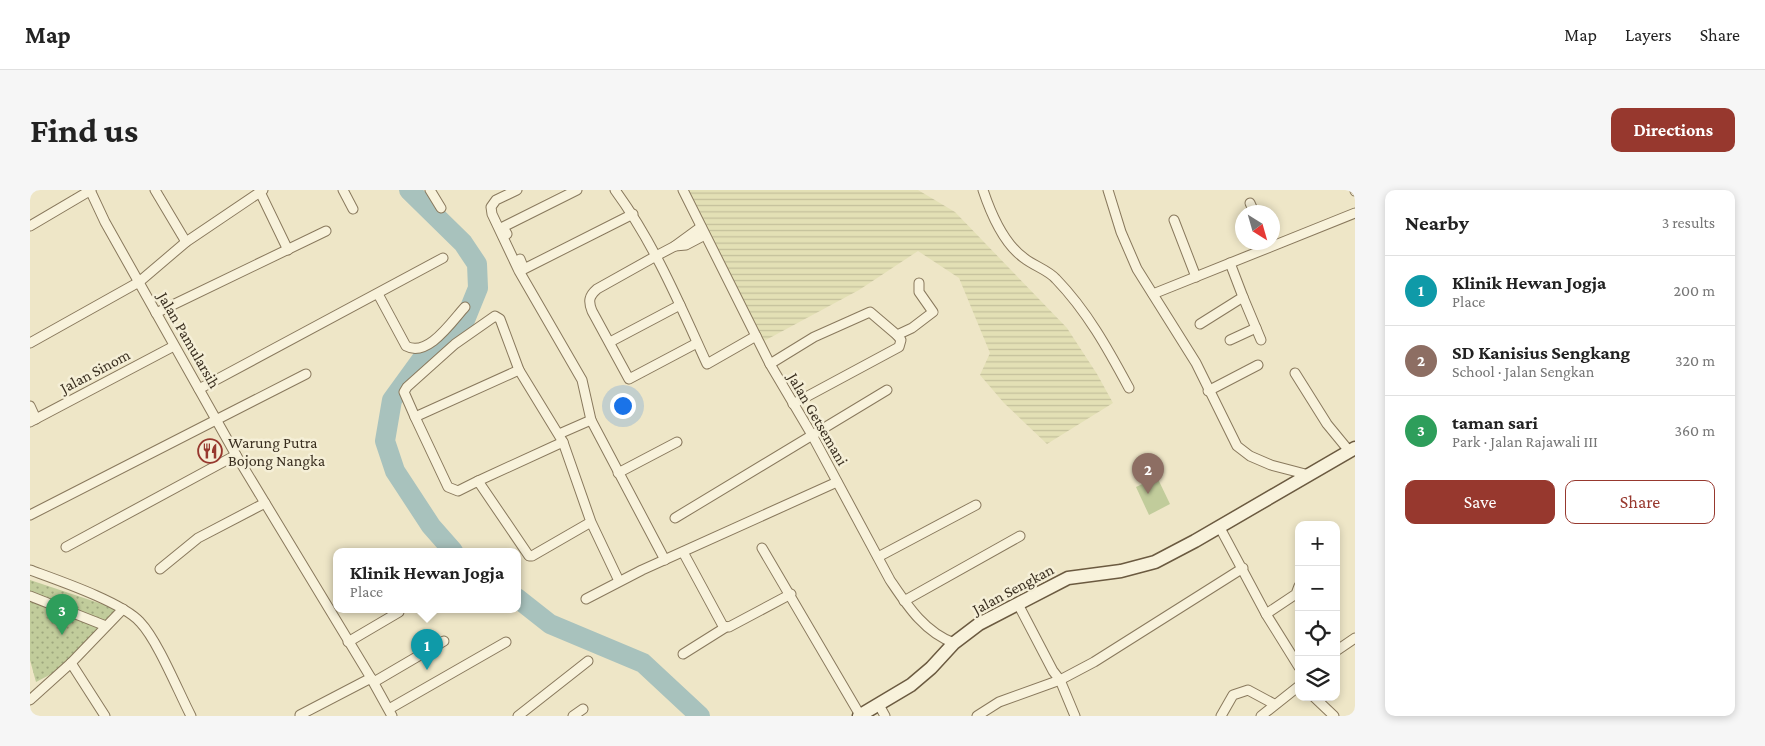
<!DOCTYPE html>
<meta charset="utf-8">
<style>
:root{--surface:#fff;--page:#f6f6f6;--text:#222;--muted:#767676;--line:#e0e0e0;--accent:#97382e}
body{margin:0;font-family:"Crimson Pro",serif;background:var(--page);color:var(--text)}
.controls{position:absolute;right:15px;bottom:15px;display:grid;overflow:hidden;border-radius:10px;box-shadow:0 2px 8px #0003}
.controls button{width:45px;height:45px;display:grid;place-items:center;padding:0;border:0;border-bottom:1px solid var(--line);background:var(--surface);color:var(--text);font:25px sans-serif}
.compass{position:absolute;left:1205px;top:15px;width:45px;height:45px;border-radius:50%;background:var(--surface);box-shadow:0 2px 8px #0003;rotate:143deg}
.you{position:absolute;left:592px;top:215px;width:18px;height:18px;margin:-12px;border:4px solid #fff;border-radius:50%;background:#1a73e8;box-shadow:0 0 0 8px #1a73e833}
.badge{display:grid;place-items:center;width:32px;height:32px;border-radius:50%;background:var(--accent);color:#fff;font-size:16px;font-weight:700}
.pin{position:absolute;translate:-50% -41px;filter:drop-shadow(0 1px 2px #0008)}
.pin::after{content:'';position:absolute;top:26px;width:18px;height:15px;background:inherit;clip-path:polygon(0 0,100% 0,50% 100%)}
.popup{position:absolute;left:303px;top:358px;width:188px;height:65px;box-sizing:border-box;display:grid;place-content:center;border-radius:10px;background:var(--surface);filter:drop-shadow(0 1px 4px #0005);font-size:16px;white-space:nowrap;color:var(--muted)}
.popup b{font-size:19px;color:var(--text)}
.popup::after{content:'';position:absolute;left:50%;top:100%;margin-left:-10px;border:10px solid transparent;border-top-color:var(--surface)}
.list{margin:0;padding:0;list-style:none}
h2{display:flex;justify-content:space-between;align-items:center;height:65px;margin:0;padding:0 20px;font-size:21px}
h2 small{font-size:16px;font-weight:400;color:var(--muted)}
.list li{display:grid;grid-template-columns:32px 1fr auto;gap:15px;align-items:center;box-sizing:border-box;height:70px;padding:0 20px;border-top:1px solid var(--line)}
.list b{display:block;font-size:19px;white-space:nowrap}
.list p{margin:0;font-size:16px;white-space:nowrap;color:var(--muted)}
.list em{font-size:16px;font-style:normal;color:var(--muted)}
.actions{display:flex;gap:10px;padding:15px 20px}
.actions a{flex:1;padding:11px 0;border:1px solid var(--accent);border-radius:10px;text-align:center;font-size:18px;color:var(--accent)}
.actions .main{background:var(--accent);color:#fff}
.icon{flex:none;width:28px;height:28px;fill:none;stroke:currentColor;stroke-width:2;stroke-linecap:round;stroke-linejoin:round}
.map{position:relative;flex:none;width:1325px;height:526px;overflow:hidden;border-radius:10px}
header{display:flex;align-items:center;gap:30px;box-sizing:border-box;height:70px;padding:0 25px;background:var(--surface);border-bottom:1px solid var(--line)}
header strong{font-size:24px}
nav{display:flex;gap:28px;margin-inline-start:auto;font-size:18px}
.intro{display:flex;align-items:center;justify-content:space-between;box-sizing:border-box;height:120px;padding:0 30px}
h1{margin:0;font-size:35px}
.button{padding:12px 22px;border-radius:10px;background:var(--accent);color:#fff;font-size:18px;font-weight:700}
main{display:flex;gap:30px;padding:0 30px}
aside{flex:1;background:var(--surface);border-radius:10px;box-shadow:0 2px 8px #0003}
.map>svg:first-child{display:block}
.farmland{fill:url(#farmland-rules)}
.grass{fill:#c1cc9b}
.park{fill:url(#park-dots)}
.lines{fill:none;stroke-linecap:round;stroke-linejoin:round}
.river{stroke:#a8c2bd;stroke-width:20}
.street-casing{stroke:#89795d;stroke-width:11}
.secondary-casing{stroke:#6b5a40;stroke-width:15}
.street{stroke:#f8f2db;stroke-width:9}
.secondary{stroke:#f8f2db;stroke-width:12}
.labels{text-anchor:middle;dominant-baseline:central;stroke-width:5;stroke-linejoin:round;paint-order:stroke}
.street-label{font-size:16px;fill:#3a2f20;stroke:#f5efd7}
.poi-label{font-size:16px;fill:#3a2f20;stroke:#f5efd7;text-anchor:start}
</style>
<header>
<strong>Map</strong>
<nav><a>Map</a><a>Layers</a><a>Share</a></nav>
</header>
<div class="intro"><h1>Find us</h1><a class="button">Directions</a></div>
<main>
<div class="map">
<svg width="1325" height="526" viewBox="0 0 1325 526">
<defs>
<pattern id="farmland-rules" width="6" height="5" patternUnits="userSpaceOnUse" patternTransform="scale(1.25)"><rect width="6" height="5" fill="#e3e0b5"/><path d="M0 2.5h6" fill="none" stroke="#c4c09b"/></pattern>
<pattern id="park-dots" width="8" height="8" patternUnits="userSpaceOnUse" patternTransform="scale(1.25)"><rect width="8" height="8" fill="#c1cc9b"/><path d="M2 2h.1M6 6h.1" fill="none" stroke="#9ea67e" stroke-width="1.8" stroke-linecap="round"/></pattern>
</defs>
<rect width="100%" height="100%" fill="#eee6c7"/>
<!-- farmland -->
<path class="farmland" d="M659,0H888L925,22L1037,138L1067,184L1083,213L1017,254L974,213L950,185L960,163L929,88L888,61L829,100L734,151Z"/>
<!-- grass -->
<path class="grass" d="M1127,287L1140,314L1119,325L1106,297Z"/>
<!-- park -->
<path class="park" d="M0,390L90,420L29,480L6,492L0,470Z"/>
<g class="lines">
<!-- river -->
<g class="river">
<path d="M379,0L433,53L447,74L448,98L435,130L391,170L362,210L355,251L365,281L401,336L423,361"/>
<path d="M487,408L520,434L613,473L670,526"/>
</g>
<!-- street casing -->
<g class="street-casing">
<g id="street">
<path d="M60,0L75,32L206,265L341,488L362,526"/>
<path d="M125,0L156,52"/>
<path d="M313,0L323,19"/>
<path d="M400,0L411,18"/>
<path d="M487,0L466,10L461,17L462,24L489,81L552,190L561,230"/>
<path d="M585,0C624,53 650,115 677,174L726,146"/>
<path d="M653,0L740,174L782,245L860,390C877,415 894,442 924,453"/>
<path d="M953,0C961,24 973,53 994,68C1004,76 1018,80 1026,89C1057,121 1078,159 1099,198"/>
<path d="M1078,0L1091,42L1107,79L1166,173L1207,256L1220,266L1241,275L1279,285"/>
<path d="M1325,0V1"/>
<path d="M230,2L258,60"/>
<path d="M1220,13L1224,22"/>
<path d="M1144,30L1166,87"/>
<path d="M0,36L61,0"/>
<path d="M477,44L473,37L547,0"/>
<path d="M645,56L671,37"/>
<path d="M490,69L494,79L603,24"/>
<path d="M348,104L376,156C398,168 422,131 435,117"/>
<path d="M1123,104L1325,23"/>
<path d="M1213,107L1231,150"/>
<path d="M126,123L296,41"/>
<path d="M1170,134L1213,107L1200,73"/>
<path d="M1200,150L1226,138"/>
<path d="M580,152L650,115"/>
<path d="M0,153L109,92L156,52L233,0"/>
<path d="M667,153L599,189L562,121C558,111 559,106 567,99L626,66L645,56L656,55L675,45"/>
<path d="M740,174L784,147L840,122L867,145L882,138L903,122L889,102V93"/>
<path d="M1265,183L1297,234L1320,262"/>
<path d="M169,199L413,68"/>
<path d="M1178,201L1228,175"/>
<path d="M763,214L869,157L871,150L867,145"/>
<path d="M0,216L6,229"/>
<path d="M385,227L374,202L377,197L425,154L465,126L470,129L489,180"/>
<path d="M0,232L144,156"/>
<path d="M529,244L561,230L635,370"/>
<path d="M588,283L647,252"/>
<path d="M448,291L533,252"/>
<path d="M0,325L276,184"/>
<path d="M645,328L857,200"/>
<path d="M561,332L502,366H499L448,291L428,301L418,297L385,227L489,180L533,252L561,332L589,391"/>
<path d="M1189,336L1236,424L1269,477"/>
<path d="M36,357L206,265"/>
<path d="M732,358L830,525"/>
<path d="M653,362L693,436L699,437L761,404"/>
<path d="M848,367L946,315"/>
<path d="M130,379L168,348L235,313"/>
<path d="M0,380C27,390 92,412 110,432C128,451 148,501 161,526"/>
<path d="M0,406L76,436"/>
<path d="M556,409L612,380L807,292"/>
<path d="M874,411L990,346"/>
<path d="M988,414L1023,481L1030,490L1045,526"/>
<path d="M1236,424L1266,404L1269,396"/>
<path d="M318,452L369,422"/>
<path d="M1306,461L1325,448"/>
<path d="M653,464L696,437"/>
<path d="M41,473L75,526"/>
<path d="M344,492L414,451"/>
<path d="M1284,507L1304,526"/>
<path d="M0,510L41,473L93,419"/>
<path d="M849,515L855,526"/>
<path d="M359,519L476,452"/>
<path d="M270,525L341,488"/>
<path d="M488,526L558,471"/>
<path d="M543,526L553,519"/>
<path d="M947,526L969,512L1030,490L1064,472L1213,378"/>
<path d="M1191,526L1203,505L1218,500L1244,514"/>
<path d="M1231,526L1269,496"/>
</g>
</g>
<!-- secondary casing -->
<g class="secondary-casing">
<path id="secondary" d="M829,526L881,495L901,478L924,453L949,434L1038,388L1091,381L1125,372L1165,351L1325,258"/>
</g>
<!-- street -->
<use href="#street" class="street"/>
<!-- secondary -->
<use href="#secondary" class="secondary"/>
</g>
<!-- icons -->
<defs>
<g id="restaurant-ring" transform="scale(1.25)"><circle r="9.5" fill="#f5efd7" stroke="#97382e" stroke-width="1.5"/><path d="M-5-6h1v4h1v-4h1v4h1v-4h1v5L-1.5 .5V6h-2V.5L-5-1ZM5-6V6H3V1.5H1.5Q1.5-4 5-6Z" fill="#97382e"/></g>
</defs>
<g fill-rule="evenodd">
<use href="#restaurant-ring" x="180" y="261"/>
</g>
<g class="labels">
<!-- street labels -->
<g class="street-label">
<text transform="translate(159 150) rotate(60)">Jalan Pamularsih</text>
<text transform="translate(65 181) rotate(-28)">Jalan Sinom</text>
<text transform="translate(788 229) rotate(60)">Jalan Getsemani</text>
<text transform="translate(983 399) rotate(-28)">Jalan Sengkan</text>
</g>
<!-- poi labels -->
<g class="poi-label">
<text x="198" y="252">Warung Putra<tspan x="198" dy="18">Bojong Nangka</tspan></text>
</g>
</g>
</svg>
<div class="controls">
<button>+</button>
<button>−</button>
<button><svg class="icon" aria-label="locate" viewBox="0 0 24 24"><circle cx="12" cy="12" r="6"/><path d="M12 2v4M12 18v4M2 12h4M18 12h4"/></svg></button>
<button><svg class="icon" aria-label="layers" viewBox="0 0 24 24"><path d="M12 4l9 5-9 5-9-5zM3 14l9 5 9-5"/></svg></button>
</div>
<svg class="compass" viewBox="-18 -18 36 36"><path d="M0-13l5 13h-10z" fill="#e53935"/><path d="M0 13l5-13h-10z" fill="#767676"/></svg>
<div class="you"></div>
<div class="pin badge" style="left:397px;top:480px;background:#0f9aa8">1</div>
<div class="popup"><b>Klinik Hewan Jogja</b>Place</div>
<div class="pin badge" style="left:1118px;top:304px;background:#8d6e63">2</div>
<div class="pin badge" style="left:32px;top:445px;background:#2e9e5b">3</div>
</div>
<aside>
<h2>Nearby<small>3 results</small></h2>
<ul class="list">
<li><span class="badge" style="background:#0f9aa8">1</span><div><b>Klinik Hewan Jogja</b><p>Place</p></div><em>200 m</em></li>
<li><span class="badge" style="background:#8d6e63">2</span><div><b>SD Kanisius Sengkang</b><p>School · Jalan Sengkan</p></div><em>320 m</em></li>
<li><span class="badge" style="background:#2e9e5b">3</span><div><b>taman sari</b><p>Park · Jalan Rajawali III</p></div><em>360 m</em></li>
</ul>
<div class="actions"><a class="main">Save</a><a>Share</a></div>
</aside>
</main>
